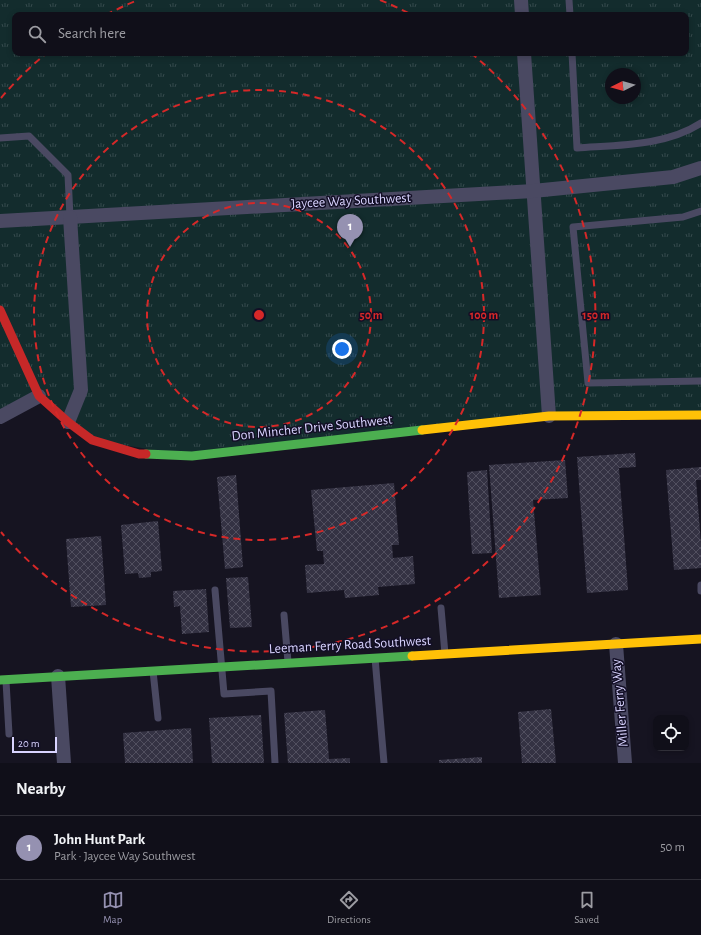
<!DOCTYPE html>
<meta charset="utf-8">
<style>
:root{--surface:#100f19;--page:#191822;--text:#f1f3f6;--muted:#9c9ca2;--line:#302f38;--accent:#9591b1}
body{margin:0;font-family:"Alegreya Sans",sans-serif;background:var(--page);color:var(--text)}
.controls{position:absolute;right:12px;bottom:12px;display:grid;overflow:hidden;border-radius:8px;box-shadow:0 2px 6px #0003}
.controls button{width:36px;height:36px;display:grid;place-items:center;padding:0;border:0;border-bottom:1px solid var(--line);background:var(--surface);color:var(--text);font:20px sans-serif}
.compass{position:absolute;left:605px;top:68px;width:36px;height:36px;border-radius:50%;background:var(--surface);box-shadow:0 2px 6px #0003;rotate:265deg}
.scale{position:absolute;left:12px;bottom:10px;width:45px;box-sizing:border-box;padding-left:4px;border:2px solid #d9d4ff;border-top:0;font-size:11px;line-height:14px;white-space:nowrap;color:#d9d4ff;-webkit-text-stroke:3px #130f26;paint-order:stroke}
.you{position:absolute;left:342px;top:349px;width:14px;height:14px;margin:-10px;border:3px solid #fff;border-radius:50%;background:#1a73e8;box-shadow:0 0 0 6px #1a73e833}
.badge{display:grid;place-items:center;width:26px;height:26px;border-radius:50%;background:var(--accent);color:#fff;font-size:13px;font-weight:700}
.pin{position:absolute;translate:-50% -33px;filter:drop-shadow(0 1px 2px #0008)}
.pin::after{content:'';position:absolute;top:21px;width:14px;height:12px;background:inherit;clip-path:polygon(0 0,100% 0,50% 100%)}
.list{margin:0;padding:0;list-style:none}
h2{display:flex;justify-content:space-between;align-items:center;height:52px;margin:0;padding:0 16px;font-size:17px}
h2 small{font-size:13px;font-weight:400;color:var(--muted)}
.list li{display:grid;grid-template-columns:26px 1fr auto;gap:12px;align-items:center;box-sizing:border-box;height:64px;padding:0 16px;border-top:1px solid var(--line)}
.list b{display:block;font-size:15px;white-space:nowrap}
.list p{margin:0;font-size:13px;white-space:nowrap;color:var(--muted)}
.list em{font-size:13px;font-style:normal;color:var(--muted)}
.icon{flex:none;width:22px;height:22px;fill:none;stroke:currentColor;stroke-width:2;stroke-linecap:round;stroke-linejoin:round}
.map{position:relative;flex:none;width:701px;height:763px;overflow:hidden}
.search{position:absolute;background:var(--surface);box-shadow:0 2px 6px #0003;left:12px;right:12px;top:12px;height:44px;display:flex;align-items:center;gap:10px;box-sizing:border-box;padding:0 14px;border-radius:8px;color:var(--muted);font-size:15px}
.sheet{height:116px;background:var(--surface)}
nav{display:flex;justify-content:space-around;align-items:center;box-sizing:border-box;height:56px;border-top:1px solid var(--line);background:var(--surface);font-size:11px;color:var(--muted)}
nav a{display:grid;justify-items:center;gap:2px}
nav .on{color:var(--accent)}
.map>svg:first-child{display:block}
.park{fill:url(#park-tufts);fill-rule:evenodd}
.building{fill:url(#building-cross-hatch)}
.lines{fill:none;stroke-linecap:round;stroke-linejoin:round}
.lane{stroke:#4a4962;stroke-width:7}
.street{stroke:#4a4962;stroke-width:14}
.fast{stroke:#4caf50;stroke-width:9}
.slow{stroke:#ffc107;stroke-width:9}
.jam{stroke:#c62828;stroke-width:9}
.ring{fill:none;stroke:#d62828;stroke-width:2;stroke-dasharray:7 5}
.labels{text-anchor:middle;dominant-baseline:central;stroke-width:3;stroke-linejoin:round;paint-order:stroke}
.street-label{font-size:14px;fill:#d9d4ff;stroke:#130f26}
.centre{fill:#d62828;stroke:#130f26;stroke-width:2}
.ring-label{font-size:12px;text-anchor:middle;font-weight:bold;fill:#d62828;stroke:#130f26;stroke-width:3;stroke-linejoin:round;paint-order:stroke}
</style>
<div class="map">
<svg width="701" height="763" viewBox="0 0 701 763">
<defs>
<pattern id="park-tufts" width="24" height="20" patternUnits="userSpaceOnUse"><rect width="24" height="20" fill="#132c2d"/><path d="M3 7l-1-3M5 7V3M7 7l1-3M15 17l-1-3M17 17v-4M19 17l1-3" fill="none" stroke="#354a4c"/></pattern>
<pattern id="building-cross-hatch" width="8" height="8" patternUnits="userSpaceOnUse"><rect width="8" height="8" fill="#343243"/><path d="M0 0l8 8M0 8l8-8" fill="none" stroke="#514f5f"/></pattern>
</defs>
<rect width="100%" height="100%" fill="#161421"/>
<!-- park -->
<path class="park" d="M0,0H701V415L549,416L192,456L92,440L39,396L0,417ZM15,15H686V53H15ZM611,74H635V98H611Z"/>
<!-- building -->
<g class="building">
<path d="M635,453L636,467L619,468L628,590L587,593L577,457Z"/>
<path d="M565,460L568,498L533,500L541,595L499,598L489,465Z"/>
<path d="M701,467V480H696L701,544V568L674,570L666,470Z"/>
<path d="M487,470L492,553L472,554L467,472Z"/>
<path d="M236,475L243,567L225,569L217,477Z"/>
<path d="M394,483L399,545H392L393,558L413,556L415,584L378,587L379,595L345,598L344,590L307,593L305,565L324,564L323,551H317L311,490Z"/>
<path d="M158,521L162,571L151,572V577L139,578L138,573L125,574L121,525Z"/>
<path d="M101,536L106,605L71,607L66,539Z"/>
<path d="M248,577L252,627L230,628L226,578Z"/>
<path d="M206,589L209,632L182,634L180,606L174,607L173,591Z"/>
<path d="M551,709L556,763H522L518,712Z"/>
<path d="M325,710L329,759L350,758V763H288L284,713Z"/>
<path d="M261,715L264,763H212L209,718Z"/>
<path d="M191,728L193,763H125L123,733Z"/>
<path d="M482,757V763H439V760Z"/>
</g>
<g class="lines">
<!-- lane -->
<g class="lane">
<path d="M569,0L570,15"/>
<path d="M572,53L577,148C618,145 666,146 701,123"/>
<path d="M0,138L29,136L68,175L70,217"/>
<path d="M701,211L683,217L573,227L588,383L701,381"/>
<path d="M701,585V591"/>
<path d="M215,590L224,694L271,691L275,763"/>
<path d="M441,608L445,654"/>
<path d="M284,615L288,662"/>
<path d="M375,658L384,763"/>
<path d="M153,671L158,718"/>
<path d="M6,681L9,734"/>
</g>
<!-- street -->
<g class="street">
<path d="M521,0L522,15"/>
<path d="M524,53L549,416"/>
<path d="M0,221L533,191L673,177L701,168"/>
<path d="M0,417L39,396"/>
<path d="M68,422L81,390L70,217"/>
<path d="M616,644L625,763"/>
<path d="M58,676L64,763"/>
</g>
<!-- fast -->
<g class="fast">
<path d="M146,454L192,456L422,430"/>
<path d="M0,680L412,656"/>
</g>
<!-- slow -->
<g class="slow">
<path d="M422,430L549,416L701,415"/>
<path d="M412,656L701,639"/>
</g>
<!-- jam -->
<path class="jam" d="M0,310L39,396L68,422L92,440L139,454H146"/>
</g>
<!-- distance rings -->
<g class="ring">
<circle cx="259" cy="315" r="112"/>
<circle cx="259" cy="315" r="225"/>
<path d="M1 98A337 337 0 0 1 47 53M106 15A337 337 0 0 1 138 0M380 0A337 337 0 0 1 412 15M471 53A337 337 0 1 1 1 532"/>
</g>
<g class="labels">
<!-- street labels -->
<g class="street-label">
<text transform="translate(351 201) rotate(-3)">Jaycee Way Southwest</text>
<text transform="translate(312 428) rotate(-6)">Don Mincher Drive Southwest</text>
<text transform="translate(350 645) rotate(-3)">Leeman Ferry Road Southwest</text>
<text transform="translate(620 703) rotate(-95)">Miller Ferry Way</text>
</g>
</g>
<circle cx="259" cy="315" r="6" class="centre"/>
<g class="ring-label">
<text x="371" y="319">50 m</text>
<text x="484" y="319">100 m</text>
<text x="596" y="319">150 m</text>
</g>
</svg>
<div class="controls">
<button><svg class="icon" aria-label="locate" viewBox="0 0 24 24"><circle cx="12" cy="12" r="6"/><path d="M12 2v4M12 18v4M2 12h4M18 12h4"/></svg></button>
</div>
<svg class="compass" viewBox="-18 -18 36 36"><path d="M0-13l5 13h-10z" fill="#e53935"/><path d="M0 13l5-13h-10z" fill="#9c9ca2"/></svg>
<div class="scale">20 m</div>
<div class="you"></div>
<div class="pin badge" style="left:350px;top:247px">1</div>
<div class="search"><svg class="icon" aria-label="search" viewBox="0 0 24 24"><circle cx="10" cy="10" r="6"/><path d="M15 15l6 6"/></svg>Search here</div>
</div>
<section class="sheet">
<h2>Nearby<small></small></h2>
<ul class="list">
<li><span class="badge">1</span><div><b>John Hunt Park</b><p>Park · Jaycee Way Southwest</p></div><em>50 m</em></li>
</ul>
</section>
<nav>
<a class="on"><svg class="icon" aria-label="map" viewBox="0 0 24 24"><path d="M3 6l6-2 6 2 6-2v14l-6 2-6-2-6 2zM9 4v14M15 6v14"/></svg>Map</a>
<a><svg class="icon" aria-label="directions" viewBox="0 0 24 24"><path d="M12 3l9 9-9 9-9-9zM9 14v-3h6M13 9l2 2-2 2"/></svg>Directions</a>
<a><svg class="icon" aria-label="saved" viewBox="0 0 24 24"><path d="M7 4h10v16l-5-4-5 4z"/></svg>Saved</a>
</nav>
